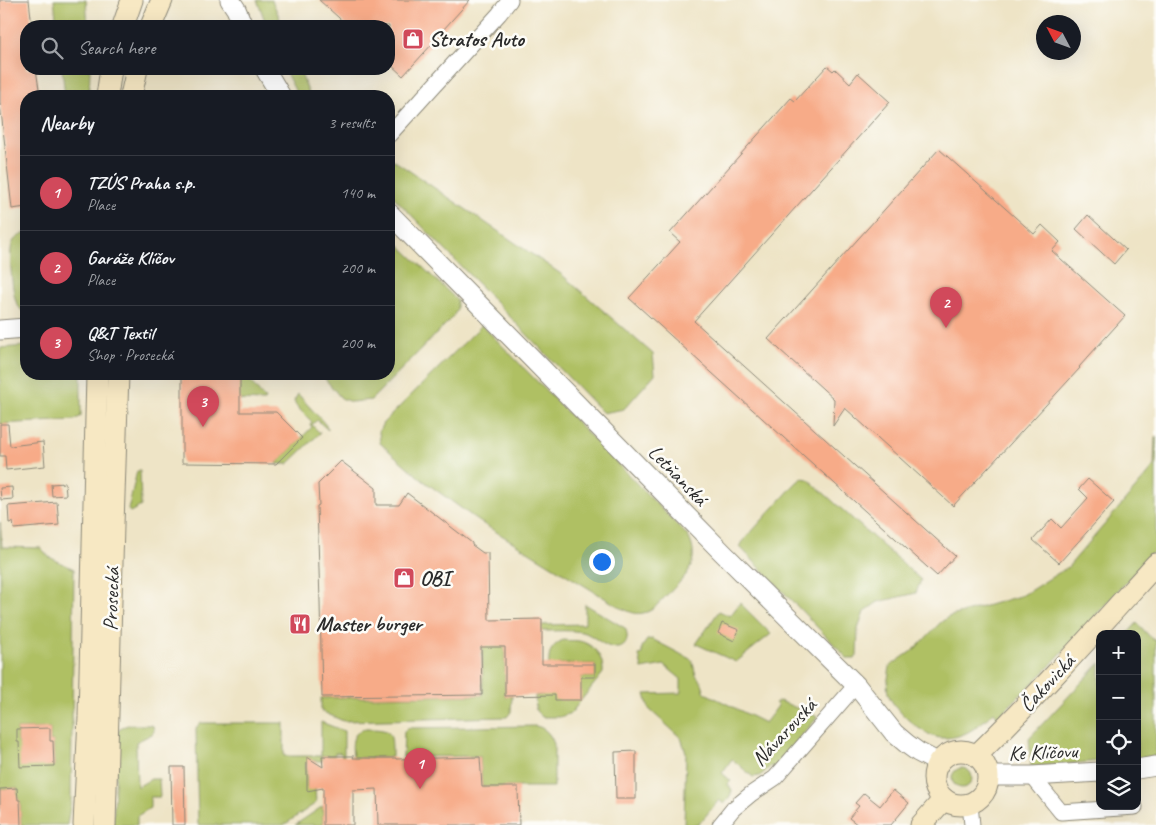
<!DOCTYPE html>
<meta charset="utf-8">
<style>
:root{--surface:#171b24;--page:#242831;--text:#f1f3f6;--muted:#9ea1a6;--line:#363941;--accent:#d1495b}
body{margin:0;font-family:Caveat,sans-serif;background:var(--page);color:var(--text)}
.controls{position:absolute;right:15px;bottom:15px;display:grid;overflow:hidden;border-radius:10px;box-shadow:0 5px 20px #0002}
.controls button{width:45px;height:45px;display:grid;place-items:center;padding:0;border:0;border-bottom:1px solid var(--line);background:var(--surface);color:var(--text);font:25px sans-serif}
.compass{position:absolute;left:1036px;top:15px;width:45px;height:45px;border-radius:50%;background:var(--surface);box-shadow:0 5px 20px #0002;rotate:311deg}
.you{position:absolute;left:601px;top:561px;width:18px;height:18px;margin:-12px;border:4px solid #fff;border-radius:50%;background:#1a73e8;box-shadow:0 0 0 8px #1a73e833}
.badge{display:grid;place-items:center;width:32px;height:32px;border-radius:50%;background:var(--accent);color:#fff;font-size:16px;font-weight:700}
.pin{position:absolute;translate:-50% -41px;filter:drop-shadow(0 1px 2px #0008)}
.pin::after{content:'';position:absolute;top:26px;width:18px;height:15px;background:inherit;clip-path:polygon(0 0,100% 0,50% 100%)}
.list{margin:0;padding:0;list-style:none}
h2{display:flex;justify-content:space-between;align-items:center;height:65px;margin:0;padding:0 20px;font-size:21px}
h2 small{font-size:16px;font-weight:400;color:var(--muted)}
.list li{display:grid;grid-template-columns:32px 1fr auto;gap:15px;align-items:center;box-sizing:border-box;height:75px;padding:0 20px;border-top:1px solid var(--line)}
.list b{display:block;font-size:19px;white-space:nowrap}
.list p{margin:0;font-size:16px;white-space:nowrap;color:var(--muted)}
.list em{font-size:16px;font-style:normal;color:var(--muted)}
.icon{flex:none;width:28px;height:28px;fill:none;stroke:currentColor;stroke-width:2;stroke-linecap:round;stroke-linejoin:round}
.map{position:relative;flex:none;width:1156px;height:825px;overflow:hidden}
.search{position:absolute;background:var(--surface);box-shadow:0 5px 20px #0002;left:20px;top:20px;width:375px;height:55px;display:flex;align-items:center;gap:12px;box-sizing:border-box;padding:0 18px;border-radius:20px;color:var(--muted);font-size:19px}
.panel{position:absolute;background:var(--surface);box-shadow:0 5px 20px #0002;left:20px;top:90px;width:375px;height:290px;border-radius:20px}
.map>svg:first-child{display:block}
.green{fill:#afc063;stroke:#6d7647;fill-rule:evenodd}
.building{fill:#f7ab88}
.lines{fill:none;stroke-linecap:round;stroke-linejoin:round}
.minor-casing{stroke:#8c8878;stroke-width:17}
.tertiary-casing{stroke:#8c8878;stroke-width:21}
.secondary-casing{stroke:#8c8878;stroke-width:23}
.minor{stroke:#fff;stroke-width:15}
.tertiary{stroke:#fff;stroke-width:19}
.secondary{stroke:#f7e8c3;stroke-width:21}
.labels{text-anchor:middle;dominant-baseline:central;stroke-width:5;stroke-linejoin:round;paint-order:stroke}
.poi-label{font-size:21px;font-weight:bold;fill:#2b2b2b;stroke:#fdfcf7;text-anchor:start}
.street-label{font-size:21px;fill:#2b2b2b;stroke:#fdfcf7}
</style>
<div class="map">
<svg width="1156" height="825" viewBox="0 0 1156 825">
<rect width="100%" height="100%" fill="#fdfcf7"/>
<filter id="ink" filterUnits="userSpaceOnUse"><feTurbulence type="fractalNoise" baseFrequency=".02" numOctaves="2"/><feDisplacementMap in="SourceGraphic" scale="10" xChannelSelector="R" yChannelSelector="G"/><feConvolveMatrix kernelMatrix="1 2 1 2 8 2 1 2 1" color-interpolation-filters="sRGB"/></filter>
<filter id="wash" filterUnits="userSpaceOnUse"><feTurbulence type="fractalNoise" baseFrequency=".0096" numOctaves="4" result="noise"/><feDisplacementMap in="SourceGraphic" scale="20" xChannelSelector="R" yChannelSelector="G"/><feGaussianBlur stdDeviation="1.12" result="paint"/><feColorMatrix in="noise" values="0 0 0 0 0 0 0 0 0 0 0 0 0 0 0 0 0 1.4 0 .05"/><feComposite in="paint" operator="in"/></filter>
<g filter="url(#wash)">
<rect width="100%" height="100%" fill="#eee4c6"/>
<!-- green -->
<g class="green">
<path d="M54,0H86L88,26H57Z"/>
<path d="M257,0H272L283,26H267Z"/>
<path d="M62,69H90L89,96H65Z"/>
<path d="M284,69H299L310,96H298Z"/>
<path d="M389,157L561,274L653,354L655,374L624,409L603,413L389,192Z"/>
<path d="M26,233V311L23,312C19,307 16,304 15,298C12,287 8,251 13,242C16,237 21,235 26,233Z"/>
<path d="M389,235L457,300V310L452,318L371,400L351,402L341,398L321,374H389Z"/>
<path d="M482,325L688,536C703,564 683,579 664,598C658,604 652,612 643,613C635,615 628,611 621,608L480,522L421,479L380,443L379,431L383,423Z"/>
<path d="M26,346V374H81V416L75,420L0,424V348Z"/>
<path d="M240,374H244L265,399L264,401L239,400Z"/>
<path d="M298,394L325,424L328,429V430L317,420L312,425L320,433L288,464H277V463L312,427L310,425L312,422L296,406L294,401Z"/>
<path d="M1156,437V549L1046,670L998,717L994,712C978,726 966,738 943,738C926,739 892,709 888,693C886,685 889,675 890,666L916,648L940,623L948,617L1023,595L1068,567L1154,467L1155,438Z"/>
<path d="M137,471H140L141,506L130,512L128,510Z"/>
<path d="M802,478L808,479L921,580L916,593L878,602L864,612L858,629L857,655L855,659H848L740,547L743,541L796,483Z"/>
<path d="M0,522L2,547L41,548L49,557L74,569L71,801L67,825H21L20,801L18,800L17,788L0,789ZM50,728V741H53L54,766L17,742V729Z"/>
<path d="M740,603L771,634L736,662L696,644L719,611L730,616Z"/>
<path d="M585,604L625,628C629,635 628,648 617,648C603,648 595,635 582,632C571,630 559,631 548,631C529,631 509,631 490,632L491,647H505V696H512L511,712L507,717L343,721L321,711V698L483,695L482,637L495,626L585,624Z"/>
<path d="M1137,623L1152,639L1156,641V756L1137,758V634H1127Z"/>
<path d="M652,639L692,660L696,675L702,683L705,693L765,723L778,706L775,703L780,701L818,717L774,768L771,766L760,776L753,777L732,759L722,773L731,781L728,784L732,790L730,797L724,804L719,800L698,825H684L686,752L681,738L649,709L645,694L681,693V679L664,665L642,669L639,655L642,654V647L647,640Z"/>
<path d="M563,640C568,641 574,640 579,641C594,644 604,657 603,673L571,713L560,717H542L536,711L535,696L543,695V676H549C549,659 546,648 563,640ZM558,664H595V677H558Z"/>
<path d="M1100,663V761L1031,767L1029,738Z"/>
<path d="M321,722L344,731V756H342L341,753H335V755L322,756V761H314L310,760L306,763V772L307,787L308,789L315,788L316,803L284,825H198L196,728L200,723H284V756H321Z"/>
<path d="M128,725H150L153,726L154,731L152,734L136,742L137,787L151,779H159L160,797H150V808L137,816V825H113L118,731L122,727Z"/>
<path d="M535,726C545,727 551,735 554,744V787H482L480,756L403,757L404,731L407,728Z"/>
<path d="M364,729C392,729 392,730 392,757L353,758C352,745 350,734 364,729Z"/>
<circle cx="962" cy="778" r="10"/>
<path d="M323,806V825H295Z"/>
</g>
<g id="blocks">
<!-- building -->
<g class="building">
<path d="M0,0H29L32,26H26V69H36L40,96H26V207L12,209L0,102Z"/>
<path d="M319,0H470L443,30L444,31L403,76L389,63V26H348Z"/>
<path d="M827,66L833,71L835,69L850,83L858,73L890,102L694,321L955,556L937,576L629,298L680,242L670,233L791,98L795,101Z"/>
<path d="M939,149L1034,234L1042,225L1060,242L1052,251L1125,316L1079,367L1080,368L953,506L845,408L833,426L834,399L768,339Z"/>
<path d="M1088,215L1126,250L1114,264L1076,229Z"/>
<path d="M182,374H240V412H276L302,438L276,464L182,463Z"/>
<path d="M0,424H8L10,446L43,442L45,466L6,470L5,456H0Z"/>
<path d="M341,461L376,488V505H399L407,493L472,543V545L483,553H488L489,620L542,619V664H595V677H581V700H555V695L505,696V647H481L482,695L322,697L320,602L317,506L319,505L318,484Z"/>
<path d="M1088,479L1114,502L1059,563L1033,540L1052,519L1061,528L1088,498L1079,489Z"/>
<path d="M65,483L66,495L52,496L51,484Z"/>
<path d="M12,487L13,499L1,500L0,488Z"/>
<path d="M57,502L59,525L14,529L13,522L9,523L8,506Z"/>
<path d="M722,623L739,630L734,641L718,633Z"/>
<path d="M50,728V741H53L54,766L20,767L19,742H17V729Z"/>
<path d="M636,751V799H616L615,752Z"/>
<path d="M322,756H354L353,758H396V759L480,757L482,787H518L519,825H378L377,789L353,790V825H323V788L307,791V757L323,767Z"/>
<path d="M171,767H184L185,825H172Z"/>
<path d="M17,788L18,800H20L21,825H0V789Z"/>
<path d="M893,790L909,803L891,825H858L849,818L859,806L855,803L864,793L880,806Z"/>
</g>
</g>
</g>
<g filter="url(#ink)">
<use href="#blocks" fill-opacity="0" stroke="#8c8878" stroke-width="1"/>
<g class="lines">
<!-- minor casing -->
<g class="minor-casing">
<g id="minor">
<path d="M389,135L499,14L510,0"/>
<path d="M1032,776L1061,812L1135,807"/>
<path d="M970,804L972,825"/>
<path d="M720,825L733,809L751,794L775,778L856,685"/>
</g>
</g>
<!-- tertiary casing -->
<g class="tertiary-casing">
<g id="tertiary">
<path d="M230,0L236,9L243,26"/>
<path d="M265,69L281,96"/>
<path d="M389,213L723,553L856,685L894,733L907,744L918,752L939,763"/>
<path d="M0,330L26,328"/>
<path d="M1137,769L1156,766"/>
<path d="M988,776H1032L1100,772"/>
</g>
</g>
<!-- secondary casing -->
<g class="secondary-casing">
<g id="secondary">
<path d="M123,26L132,0"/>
<path d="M151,26L162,0"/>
<path d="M107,96L111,69"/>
<path d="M131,96L137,69"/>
<circle cx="961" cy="778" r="27"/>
<path d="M977,755C1039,694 1097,629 1156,564"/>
<path d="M84,825L89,717L97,374"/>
<path d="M105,825L113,525L118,374"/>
<path d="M921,825L944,799"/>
</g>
</g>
<!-- minor -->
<use href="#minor" class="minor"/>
<!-- tertiary -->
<use href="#tertiary" class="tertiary"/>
<!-- secondary -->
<use href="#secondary" class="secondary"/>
</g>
</g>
<!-- icons -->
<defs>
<g id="shop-square" transform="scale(1.125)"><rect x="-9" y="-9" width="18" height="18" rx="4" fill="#d1495b" stroke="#fdfcf7"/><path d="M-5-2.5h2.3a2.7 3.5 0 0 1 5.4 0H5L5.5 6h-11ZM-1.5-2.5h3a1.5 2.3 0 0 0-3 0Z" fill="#fff"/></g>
<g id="restaurant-square" transform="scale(1.125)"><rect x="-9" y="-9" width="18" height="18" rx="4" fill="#d1495b" stroke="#fdfcf7"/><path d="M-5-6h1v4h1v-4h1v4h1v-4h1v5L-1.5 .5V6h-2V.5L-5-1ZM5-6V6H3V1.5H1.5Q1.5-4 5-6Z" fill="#fff"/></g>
</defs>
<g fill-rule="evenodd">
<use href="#shop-square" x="413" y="39"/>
<use href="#shop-square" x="404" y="578"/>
<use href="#restaurant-square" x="300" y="624"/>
</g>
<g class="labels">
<!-- poi labels -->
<g class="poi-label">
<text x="429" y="39">Stratos Auto</text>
<text x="420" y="578">OBI</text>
<text x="316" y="624">Master burger</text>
</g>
<!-- street labels -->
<g class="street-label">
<text transform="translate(678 475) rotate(46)">Letňanská</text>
<text transform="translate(111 599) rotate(-88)">Prosecká</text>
<text transform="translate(1047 683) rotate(-47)">Čakovická</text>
<text transform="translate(784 732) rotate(-47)">Návarovská</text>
<text transform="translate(1043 752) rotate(-2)">Ke Klíčovu</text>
</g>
</g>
</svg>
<div class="controls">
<button>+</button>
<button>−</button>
<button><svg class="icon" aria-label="locate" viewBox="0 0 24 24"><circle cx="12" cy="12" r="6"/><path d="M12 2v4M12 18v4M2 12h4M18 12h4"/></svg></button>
<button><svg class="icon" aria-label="layers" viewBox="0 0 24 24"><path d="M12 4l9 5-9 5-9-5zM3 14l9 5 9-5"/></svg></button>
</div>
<svg class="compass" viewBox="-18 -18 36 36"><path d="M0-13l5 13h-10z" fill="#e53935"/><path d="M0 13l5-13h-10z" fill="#9ea1a6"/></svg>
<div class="you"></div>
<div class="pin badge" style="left:420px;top:789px">1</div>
<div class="pin badge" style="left:946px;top:328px">2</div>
<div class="pin badge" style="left:203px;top:427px">3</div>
<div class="search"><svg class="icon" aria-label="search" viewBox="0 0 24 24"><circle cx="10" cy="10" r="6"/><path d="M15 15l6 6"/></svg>Search here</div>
<section class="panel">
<h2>Nearby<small>3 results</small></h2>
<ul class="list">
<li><span class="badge">1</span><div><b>TZÚS Praha s.p.</b><p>Place</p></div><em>140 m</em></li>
<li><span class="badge">2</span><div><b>Garáže Klíčov</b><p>Place</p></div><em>200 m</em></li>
<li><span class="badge">3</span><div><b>Q&amp;T Textil</b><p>Shop · Prosecká</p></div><em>200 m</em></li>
</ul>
</section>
</div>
